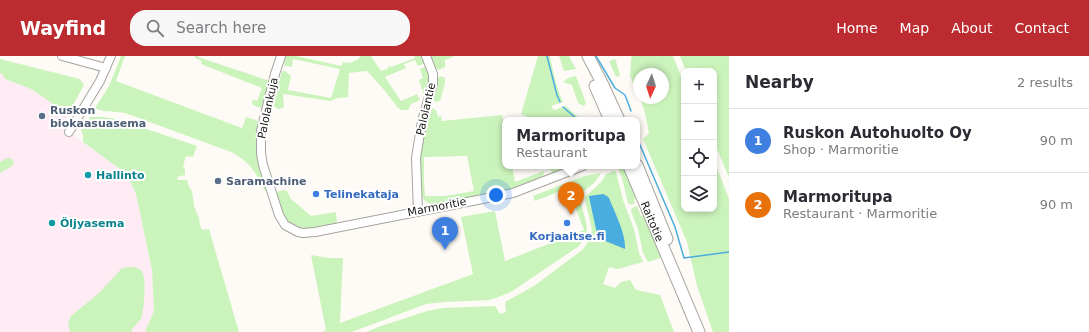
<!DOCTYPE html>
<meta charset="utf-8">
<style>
:root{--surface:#fff;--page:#f7f7f7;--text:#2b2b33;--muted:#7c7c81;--line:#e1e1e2;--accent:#bb2b2f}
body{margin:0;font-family:"DejaVu Sans",sans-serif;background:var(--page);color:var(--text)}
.controls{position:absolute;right:12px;top:12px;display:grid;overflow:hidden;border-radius:8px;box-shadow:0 2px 6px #0003}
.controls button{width:36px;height:36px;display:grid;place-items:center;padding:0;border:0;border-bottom:1px solid var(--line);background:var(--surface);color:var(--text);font:20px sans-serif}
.compass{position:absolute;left:633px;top:12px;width:36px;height:36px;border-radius:50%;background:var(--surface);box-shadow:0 2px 6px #0003;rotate:184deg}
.you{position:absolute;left:496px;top:139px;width:14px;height:14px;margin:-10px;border:3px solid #fff;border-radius:50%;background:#1a73e8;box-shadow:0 0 0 6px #1a73e833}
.badge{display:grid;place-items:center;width:26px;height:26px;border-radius:50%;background:var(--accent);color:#fff;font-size:13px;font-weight:700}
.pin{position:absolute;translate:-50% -33px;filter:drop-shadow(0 1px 2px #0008)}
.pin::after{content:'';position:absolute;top:21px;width:14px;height:12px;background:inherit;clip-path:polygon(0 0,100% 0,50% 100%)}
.popup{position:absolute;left:502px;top:61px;width:138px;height:52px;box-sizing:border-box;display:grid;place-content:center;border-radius:8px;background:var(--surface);filter:drop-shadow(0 1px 3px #0005);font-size:13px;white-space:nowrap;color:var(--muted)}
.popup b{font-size:15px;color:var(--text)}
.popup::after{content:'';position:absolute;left:50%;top:100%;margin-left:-8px;border:8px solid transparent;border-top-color:var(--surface)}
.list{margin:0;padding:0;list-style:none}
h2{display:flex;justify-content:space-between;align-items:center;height:52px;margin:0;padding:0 16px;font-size:17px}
h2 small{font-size:13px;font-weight:400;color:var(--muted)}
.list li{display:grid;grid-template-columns:26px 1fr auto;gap:12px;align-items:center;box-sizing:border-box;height:64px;padding:0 16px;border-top:1px solid var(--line)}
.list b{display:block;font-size:15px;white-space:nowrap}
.list p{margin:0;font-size:13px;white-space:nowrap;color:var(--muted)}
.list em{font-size:13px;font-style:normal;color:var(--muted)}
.icon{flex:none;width:22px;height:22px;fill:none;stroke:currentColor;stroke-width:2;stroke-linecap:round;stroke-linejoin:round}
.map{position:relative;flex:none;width:729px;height:276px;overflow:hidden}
header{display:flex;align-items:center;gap:24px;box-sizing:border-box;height:56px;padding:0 20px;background:var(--accent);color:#fff}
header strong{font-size:19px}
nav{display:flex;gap:22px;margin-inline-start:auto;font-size:14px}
.search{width:280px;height:36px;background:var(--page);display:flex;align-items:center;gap:10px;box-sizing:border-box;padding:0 14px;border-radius:16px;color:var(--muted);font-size:15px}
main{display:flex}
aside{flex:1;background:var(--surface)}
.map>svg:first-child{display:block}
.industrial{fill:#ffebf4}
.green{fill:#cbf3bc;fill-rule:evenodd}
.water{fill:#49ade0}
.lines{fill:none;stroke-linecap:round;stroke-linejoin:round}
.stream{stroke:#49ade0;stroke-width:1.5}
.minor-casing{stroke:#a6a49e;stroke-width:10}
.major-casing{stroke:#a6a49e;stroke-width:13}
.minor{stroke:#fff;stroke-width:8}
.major{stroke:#fff;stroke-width:11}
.service-dot{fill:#5c6f8a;stroke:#fff;stroke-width:1.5}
.culture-dot{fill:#0f9aa8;stroke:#fff;stroke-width:1.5}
.shop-dot{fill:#3f7fe0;stroke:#fff;stroke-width:1.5}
.labels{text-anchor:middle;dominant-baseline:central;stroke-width:4;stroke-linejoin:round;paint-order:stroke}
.street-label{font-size:11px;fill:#171614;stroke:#fff}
.service-label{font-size:11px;font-weight:bold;fill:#4e5e75;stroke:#fff;text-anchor:start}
.culture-label{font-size:11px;font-weight:bold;fill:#0d838f;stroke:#fff;text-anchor:start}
.shop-label{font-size:11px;font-weight:bold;fill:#366cbe;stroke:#fff;text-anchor:start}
</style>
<header>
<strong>Wayfind</strong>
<div class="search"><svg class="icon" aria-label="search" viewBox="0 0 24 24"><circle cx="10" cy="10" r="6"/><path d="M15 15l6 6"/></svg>Search here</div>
<nav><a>Home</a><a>Map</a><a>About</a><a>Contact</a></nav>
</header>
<main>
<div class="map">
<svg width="729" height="276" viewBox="0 0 729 276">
<rect width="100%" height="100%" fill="#fefbf6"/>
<!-- industrial -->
<path class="industrial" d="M0,17L3,19L5,23L31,33L68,58L62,71L127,118L136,138L152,214L154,255L145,276H0Z"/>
<!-- green -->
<g class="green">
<path d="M121,0H125L116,25L242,72L246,61L258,65L259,68L267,132L266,135H265C255,115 250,106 231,96L125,57C116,55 103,57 95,52L109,30Z"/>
<path d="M195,0H198V1L267,24H269L271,20L266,47L262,52L257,51L252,48L253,43L257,45L262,32L201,8L202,5L195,2Z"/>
<path d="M286,0H296L341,10L343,6L350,7L359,3L360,0H371L381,15L387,13L390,9L391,11L415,2L414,0H423L426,7L418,10L415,4L404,8L406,12L385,21L401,45L417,38L420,44L411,48L408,54H401L398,52L385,35L367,15L349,17L348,41L337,42L331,45L283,38L284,51L283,52L278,53L273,50L272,47L282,15H285L291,20L288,34L331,42L340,13L293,3L292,11L285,10L284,8Z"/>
<path d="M430,0H455L445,4V11L439,14L434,11Z"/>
<path d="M538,0H550C553,15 556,31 563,46L551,50L554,54L566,50L581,64H534L521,58Z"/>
<path d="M559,0H569L576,13L564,15Z"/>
<path d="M632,0H673L684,28V153H714V104L729,143V276H713L697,230L687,186L643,83L649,77L645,57L640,42H663V18H639V40L630,20L631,3Z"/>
<path d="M680,0H729V122L714,85V15H686Z"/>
<path d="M0,3L80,23L84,29L68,58L31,33L5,23L3,19L0,17Z"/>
<path d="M615,3L616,5L620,20L616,21L609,5Z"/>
<path d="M427,10L430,23L425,38L423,37L419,24L423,22L420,13Z"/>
<path d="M441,20L445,22V27L440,45L435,46L433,41L437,23Z"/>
<path d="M576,20L586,47L584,50L578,47L572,29L563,26L568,22Z"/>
<path d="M432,52L436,54L438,61L441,60L442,65L502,59L505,75V110H512L515,126L544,115L543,122L513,133L434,149L430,148L424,144L421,137L420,97L429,54ZM467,100L474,135L445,140H425L424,126V101Z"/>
<path d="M90,61H103L117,63L197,90L193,101L186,100L183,110L185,113V119L177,121L178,124H187L189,131L192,135L194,150L199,162L200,169L202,174L209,173L239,276H145L154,255L152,214L136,138L127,118L83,86V79L81,74Z"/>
<path d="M7,102H10L13,105L14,107L12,110L0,117V106Z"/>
<path d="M557,110H574L554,118L549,113Z"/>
<path d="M617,110H622L628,118L637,142L634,143L635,147L631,149L628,147L622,122Z"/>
<path d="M614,115L616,116L623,144L634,173L639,197L643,206L618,213L609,211L603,228L615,232L621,226L630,224L636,234L660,239L674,276H367L378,271L427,255L443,252L495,250L500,258L506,256L505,246L534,230L582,194C596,178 592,172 587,153C586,149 585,145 585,141L602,125L606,118Z"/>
<path d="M601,117L595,126L583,136L580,142L587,171L586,180L579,190L511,236L490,244L446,246L426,248L352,276H322L326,274L311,199L329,202H343L340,267L473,218L461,161L495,155L505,205L584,174L568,132L535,145L533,140L584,120Z"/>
<path d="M284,134L287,135L291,143L311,160L336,156L337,167L336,168C316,172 294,180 282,157C279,151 278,144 276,138L279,135Z"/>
<path d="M637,150L641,160L644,159L662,199L660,202L648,206L643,197L638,173L631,155L632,152Z"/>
<path d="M128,211C133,211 140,211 142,216C147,223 144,255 141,263C138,268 133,270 131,276H70L68,267L71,260L99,237L122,212Z"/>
</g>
<!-- water -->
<path class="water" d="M603,138L607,140L609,142C615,157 626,178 625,193L598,182L589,141V140Z"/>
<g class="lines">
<!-- stream -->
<g class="stream">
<path d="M547,0L557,39L560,46"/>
<path d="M596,0L615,32L625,39L631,55"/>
<path d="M563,51L578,64"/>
<path d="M637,78L639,76V74"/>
<path d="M637,82L675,171L684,202L729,196"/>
</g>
<!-- minor casing -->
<g class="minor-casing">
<g id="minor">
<path d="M62,0L106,12"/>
<path d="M281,0L275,18L261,75V97L263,109L279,159L285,169L298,176L303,177L315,176L513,137L583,110"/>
<path d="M69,76L100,25L111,0"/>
<path d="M418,155L416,102L422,65L433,27V18L426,0"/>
</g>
</g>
<!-- major casing -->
<g class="major-casing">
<g id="major">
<path d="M588,0L602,27L619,64"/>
<path d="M595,30L610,64"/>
<path d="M637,109L667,183"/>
<path id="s1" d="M629,110L699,276"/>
</g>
</g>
<!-- minor -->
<use href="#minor" class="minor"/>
<!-- major -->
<use href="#major" class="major"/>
</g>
<!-- markers -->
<g class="service-dot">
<circle cx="42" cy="60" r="4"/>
<circle cx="218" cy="125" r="4"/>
</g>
<g class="culture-dot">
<circle cx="88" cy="119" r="4"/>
<circle cx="52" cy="167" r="4"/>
</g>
<g class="shop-dot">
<circle cx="316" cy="138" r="4"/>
<circle cx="567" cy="167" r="4"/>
</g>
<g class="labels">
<!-- street labels -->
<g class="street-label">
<text transform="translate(268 52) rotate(-78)">Palolankuja</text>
<text transform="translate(426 53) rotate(-77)">Palolantie</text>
<text transform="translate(437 151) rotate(-11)">Marmoritie</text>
<text stroke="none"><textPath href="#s1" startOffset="60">Raitotie</textPath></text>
</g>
<!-- service labels -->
<g class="service-label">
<text x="50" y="54">Ruskon<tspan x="50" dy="13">biokaasuasema</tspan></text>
<text x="226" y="125">Saramachine</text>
</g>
<!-- culture labels -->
<g class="culture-label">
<text x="96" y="119">Hallinto</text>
<text x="60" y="167">Öljyasema</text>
</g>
<!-- shop labels -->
<g class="shop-label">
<text x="324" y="138">Telinekataja</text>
<text x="567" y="180" text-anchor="middle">Korjaaitse.fi</text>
</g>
</g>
</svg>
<div class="controls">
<button>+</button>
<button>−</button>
<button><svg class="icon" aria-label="locate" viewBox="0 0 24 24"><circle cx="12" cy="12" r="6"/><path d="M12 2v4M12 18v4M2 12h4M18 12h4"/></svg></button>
<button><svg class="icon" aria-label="layers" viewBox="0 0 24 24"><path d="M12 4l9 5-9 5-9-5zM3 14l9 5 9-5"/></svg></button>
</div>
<svg class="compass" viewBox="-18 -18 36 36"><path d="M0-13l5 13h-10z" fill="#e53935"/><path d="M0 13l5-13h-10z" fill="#7c7c81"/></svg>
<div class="you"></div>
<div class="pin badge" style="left:445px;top:194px;background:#3f7fe0">1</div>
<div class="pin badge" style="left:571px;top:159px;background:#e8710a">2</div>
<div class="popup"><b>Marmoritupa</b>Restaurant</div>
</div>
<aside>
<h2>Nearby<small>2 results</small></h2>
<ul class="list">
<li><span class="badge" style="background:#3f7fe0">1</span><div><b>Ruskon Autohuolto Oy</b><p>Shop · Marmoritie</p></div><em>90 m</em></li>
<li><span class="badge" style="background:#e8710a">2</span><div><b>Marmoritupa</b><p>Restaurant · Marmoritie</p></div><em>90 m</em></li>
</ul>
</aside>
</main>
